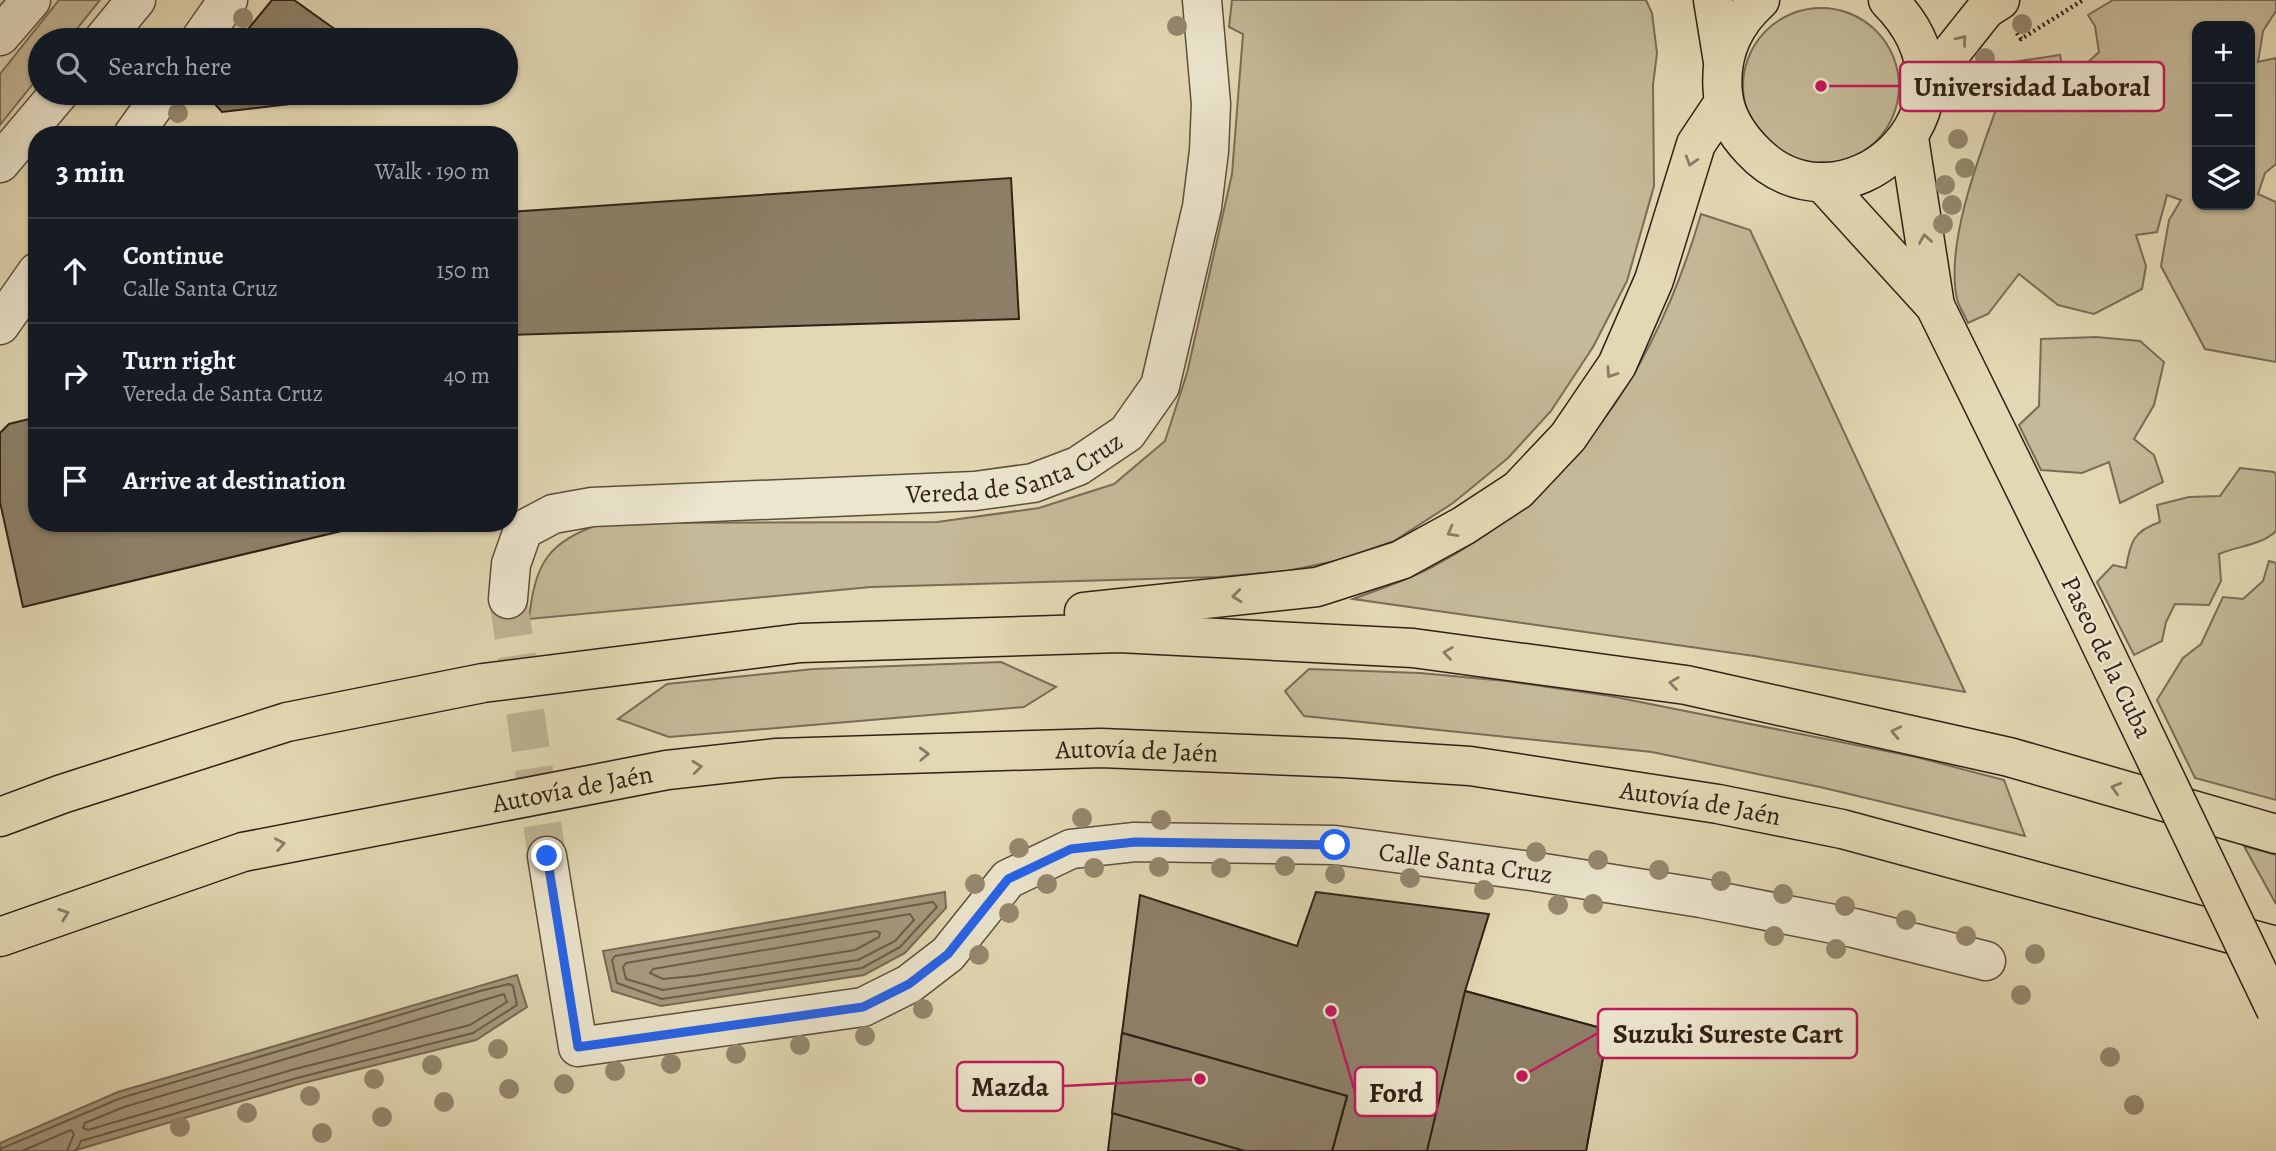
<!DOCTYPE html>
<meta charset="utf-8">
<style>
:root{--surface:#171b24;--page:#242831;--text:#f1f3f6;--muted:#9ea1a6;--line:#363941}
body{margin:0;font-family:Alegreya,serif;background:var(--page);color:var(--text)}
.controls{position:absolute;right:21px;top:21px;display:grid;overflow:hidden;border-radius:14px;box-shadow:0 2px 5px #0004}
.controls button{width:63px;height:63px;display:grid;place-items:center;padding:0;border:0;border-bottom:2px solid var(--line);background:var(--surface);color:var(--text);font:35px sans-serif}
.stop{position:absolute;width:21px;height:21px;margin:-16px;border:5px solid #2563eb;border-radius:50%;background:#fff}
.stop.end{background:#2563eb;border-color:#fff;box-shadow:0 2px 7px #0008}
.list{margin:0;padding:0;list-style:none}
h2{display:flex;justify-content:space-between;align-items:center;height:91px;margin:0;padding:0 28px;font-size:30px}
h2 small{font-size:23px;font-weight:400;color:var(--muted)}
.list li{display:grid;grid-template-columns:46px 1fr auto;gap:21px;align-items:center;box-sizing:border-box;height:105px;padding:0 28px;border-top:2px solid var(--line)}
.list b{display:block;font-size:26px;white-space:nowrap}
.list p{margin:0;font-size:23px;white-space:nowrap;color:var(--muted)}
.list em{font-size:23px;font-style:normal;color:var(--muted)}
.icon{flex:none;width:38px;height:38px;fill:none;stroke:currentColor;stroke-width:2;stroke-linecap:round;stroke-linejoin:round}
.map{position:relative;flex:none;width:2276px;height:1151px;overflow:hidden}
.search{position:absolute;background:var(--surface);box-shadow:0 2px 5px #0004;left:28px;top:28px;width:490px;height:77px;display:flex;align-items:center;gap:18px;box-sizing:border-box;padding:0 24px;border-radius:38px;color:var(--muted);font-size:26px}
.panel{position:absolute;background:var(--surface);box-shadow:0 2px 5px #0004;left:28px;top:126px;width:490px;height:406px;border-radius:28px}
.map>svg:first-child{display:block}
.green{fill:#c4b998;stroke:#7a6c57;stroke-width:2;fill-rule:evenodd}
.water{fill:#a6997e;stroke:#776954;stroke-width:2}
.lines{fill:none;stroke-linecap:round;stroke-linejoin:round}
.shore{stroke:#6c5c4a;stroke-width:2}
.building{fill:#8d8068;stroke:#312016;stroke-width:2}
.minor-tunnel{stroke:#bfb394;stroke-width:38;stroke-dasharray:38 19;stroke-linecap:butt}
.minor-casing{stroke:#5d4e3d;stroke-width:41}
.major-casing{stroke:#312016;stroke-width:41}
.highway-casing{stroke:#312016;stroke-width:41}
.path{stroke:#312016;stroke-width:4.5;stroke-dasharray:2 3.5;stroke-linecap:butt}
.minor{stroke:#ece6ce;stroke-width:38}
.major{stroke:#e2d8b3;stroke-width:38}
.highway{stroke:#e2d8b3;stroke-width:38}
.major-bridge-casing{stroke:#312016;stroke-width:41;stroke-linecap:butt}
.major-bridge{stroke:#e2d8b3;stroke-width:38}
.tree{fill:#95886e}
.oneway{stroke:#8a7c64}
.route{stroke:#2563eb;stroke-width:9}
.labels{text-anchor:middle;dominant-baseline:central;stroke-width:5;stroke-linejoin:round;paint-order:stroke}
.street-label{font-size:26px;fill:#312016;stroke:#ece6ce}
.leader{fill:none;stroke:#c2185b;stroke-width:2.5}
.callout-dot{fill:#c2185b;stroke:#ece6ce;stroke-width:2.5}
.callout{fill:#ece6ce;stroke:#c2185b;stroke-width:2.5}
.callout-label{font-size:28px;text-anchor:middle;font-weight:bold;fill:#312016}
</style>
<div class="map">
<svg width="2276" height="1151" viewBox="0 0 2276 1151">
<rect width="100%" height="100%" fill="#e2d8b3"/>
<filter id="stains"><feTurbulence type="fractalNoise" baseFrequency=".00286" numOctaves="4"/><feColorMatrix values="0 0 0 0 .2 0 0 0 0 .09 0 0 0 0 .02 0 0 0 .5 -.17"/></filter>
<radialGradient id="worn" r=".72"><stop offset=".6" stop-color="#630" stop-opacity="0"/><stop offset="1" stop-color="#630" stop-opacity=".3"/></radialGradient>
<!-- green -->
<g class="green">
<path d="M59,0H100L68,40H40V75L0,125V74Z"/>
<path d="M1232,0H1646L1652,13L1657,53L1653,85L1654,186L1627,281L1593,347L1551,411L1508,458L1453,503L1394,541L1340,560L1287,571L1218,577L871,587L529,619C535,563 548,541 603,523L937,522L1039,508L1114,484L1165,441L1187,373L1232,174L1243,34L1229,27Z"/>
<path d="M2113,0H2276V11L2263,31L2258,62L2276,58V164L2265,173L2258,194L2276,202V362L2205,349L2161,266L2169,220L2181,200L2167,195L2157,232L2136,235L2146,266L2142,289L2094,314L2058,305L2019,274L1988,314L1968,323C1965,316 1959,307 1957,299C1943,234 1992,125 2013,62L2060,55L2065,83L2099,52L2095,26L2088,15ZM2197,26H2250V205H2197Z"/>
<circle cx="1821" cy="86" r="78"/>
<path d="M1701,214L1750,230L1965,692L1754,656L1353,599C1379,589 1408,580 1432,567C1576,491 1656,368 1701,214Z"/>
<path d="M2096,337L2140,341L2164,362L2154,405L2134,439L2154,455L2163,482L2120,503L2109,462L2082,473L2041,470L2019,425L2039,406L2041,339Z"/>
<path d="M2240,468L2274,472L2276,475V531C2262,545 2238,546 2219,554L2221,581L2209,605L2175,604L2166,622L2162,641L2134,655L2097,582L2113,565L2126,568C2130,543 2133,531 2160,522L2157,505L2189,497L2220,496Z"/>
<path d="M2269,561L2276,563V800L2195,778L2157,700L2183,658L2201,644L2223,597L2243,599L2263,581Z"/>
<path d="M1001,662L1056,687L1024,707L669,737L618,719L667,684L814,669Z"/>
<path d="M1309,669L1420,673L1506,681L1610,696L1916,757L2004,780L2025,836L1820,787L1652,752L1304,716L1285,691Z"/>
<path d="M2244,846L2276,855V904Z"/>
</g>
<!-- water -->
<g class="water">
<path d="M945,892L946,908L905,953L864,975L661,1006L612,991L603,951Z"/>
<path d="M517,975L527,1007L476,1040L299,1084L73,1151H0V1143L118,1092Z"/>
</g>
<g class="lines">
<!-- shore -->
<g class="shore">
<path d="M933,902L937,907L900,947L862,968L662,999L617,983L612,960L615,956Z"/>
<path d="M910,914L914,920L895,941L858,960L663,990L626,979L623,967L626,963Z"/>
<path d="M876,931L880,933L879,937L855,950L694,976L663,979L650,973L653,969Z"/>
<path d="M504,994L507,1002L470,1025L295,1069L88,1130L83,1128L85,1123L124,1107Z"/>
<path d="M0,1149L121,1098L480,991L509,984L513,986L517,1005L473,1033L297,1078L81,1141L76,1151"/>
<path d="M22,1151L71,1130L74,1134L67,1151"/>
</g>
</g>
<!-- building -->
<g class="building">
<path d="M272,0H294L350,40H239Z"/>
<path d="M205,93H360L358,96L222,112Z"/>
<path d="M1011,178L1019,319L509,335V212Z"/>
<path d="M37,417V523H375L23,607L0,502V433L9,424Z"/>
<path d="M1316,892L1489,914L1465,991L1608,1030L1586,1151H1332L1347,1096L1122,1033L1140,895L1297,946Z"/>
<path d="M1465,991L1608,1030L1586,1151H1427Z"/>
<path d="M1122,1033L1347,1096L1332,1151H1108Z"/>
<path d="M1122,1033L1347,1096L1332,1151H1245L1112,1113Z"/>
</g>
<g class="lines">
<!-- minor-tunnel -->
<path class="minor-tunnel" d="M508,599L547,856"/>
<!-- minor casing -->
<g class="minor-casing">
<g id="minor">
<path d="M0,36L31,0"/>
<path d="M103,40L136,0"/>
<path d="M200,40L228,0"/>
<path d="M133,135L163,93"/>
<path d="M0,163L59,93"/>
<path d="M0,325L37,272"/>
<path id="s1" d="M508,599L511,564L523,530L553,514L592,507L975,491L1033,483L1078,466L1127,433L1160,386L1202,207L1209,151L1211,104L1202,0"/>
<path id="s2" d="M547,856L578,1047L863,1007L909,984L948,954L1008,879L1071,849L1135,842L1335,845L1531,871L1701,898L1854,928L1986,961"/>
</g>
</g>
<!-- major casing -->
<g class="major-casing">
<g id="major">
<path d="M1713,0L1723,62"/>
<path d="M1760,0C1732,25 1719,56 1723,94C1725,115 1737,134 1751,149C1840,246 1998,110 1888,0"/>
<path d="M1927,83L1986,9L2000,0"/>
<path d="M1909,138L1935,306"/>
<path d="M1822,182L1935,306L2084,609"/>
</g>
</g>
<!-- highway casing -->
<g class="highway-casing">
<g id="highway">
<path d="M1084,612L1317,587L1401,560L1463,526L1518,490L1568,437L1617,365L1654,280L1696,144L1724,102"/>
<path d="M0,817L62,794L287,722L483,683L800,643L1119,633L1413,648L1686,685L2009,757L2276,834"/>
<path id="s3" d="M0,937L243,852L667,770L777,758L1101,748L1344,758L1470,766L1718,804L1842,829L2276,946"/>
</g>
</g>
<!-- path -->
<path class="path" d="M2017,33L2021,39L2083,0"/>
<!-- minor -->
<use href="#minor" class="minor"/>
<!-- major -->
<use href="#major" class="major"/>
<!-- highway -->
<use href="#highway" class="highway"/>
<!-- major-bridge casing -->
<g class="major-bridge-casing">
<path id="major-bridge" d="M2084,609L2276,1010"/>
</g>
<!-- major-bridge -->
<use href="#major-bridge" class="major-bridge"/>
</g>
<!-- trees -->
<g class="tree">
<circle cx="243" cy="18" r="10"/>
<circle cx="2022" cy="24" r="10"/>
<circle cx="1177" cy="26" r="10"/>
<circle cx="1985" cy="58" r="10"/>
<circle cx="178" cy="113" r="10"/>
<circle cx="1958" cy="139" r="10"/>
<circle cx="1965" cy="168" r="10"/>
<circle cx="1945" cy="185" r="10"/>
<circle cx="1952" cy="205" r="10"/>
<circle cx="1943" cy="224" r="10"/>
<circle cx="1082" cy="818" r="10"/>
<circle cx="1161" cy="820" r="10"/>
<circle cx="1019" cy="848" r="10"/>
<circle cx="1536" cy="852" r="10"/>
<circle cx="1598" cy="860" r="10"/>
<circle cx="1285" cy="866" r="10"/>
<circle cx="1159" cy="867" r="10"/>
<circle cx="1094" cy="868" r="10"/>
<circle cx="1221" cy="868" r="10"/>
<circle cx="1659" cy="870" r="10"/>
<circle cx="1335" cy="874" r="10"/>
<circle cx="1410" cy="878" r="10"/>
<circle cx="1721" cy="881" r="10"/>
<circle cx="975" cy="884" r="10"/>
<circle cx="1047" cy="884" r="10"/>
<circle cx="1484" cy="890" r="10"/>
<circle cx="1783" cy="894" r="10"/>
<circle cx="1593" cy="904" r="10"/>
<circle cx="1558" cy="905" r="10"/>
<circle cx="1845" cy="906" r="10"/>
<circle cx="1009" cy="913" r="10"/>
<circle cx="1906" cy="920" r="10"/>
<circle cx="1774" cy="936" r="10"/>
<circle cx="1966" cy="936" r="10"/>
<circle cx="1836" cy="949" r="10"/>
<circle cx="2035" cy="954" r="10"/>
<circle cx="979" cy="955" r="10"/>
<circle cx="2021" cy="995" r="10"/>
<circle cx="923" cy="1009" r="10"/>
<circle cx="865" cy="1036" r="10"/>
<circle cx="800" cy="1045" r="10"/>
<circle cx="498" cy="1049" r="10"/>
<circle cx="736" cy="1054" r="10"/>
<circle cx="2110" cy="1057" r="10"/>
<circle cx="671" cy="1064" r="10"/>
<circle cx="432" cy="1065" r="10"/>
<circle cx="615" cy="1071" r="10"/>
<circle cx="374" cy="1079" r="10"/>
<circle cx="564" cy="1084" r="10"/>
<circle cx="509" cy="1089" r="10"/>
<circle cx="310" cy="1096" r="10"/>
<circle cx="444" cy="1102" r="10"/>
<circle cx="2134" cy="1105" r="10"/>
<circle cx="247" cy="1113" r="10"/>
<circle cx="382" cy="1117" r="10"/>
<circle cx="180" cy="1127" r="10"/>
<circle cx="322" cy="1133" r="10"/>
</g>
<!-- one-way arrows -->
<defs><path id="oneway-chevron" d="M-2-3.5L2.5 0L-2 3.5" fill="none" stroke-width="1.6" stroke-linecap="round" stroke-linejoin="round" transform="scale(1.75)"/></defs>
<g class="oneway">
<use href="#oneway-chevron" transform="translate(1962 40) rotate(-51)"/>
<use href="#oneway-chevron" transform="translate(1691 161) rotate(107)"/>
<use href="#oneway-chevron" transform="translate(1925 239) rotate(-99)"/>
<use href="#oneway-chevron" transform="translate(1611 373) rotate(124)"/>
<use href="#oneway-chevron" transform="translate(1452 532) rotate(151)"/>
<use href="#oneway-chevron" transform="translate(1237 596) rotate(174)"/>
<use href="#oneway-chevron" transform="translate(1448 653) rotate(-172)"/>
<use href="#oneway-chevron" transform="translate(1674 683) rotate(-172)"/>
<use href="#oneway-chevron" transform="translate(1896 732) rotate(-167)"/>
<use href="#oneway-chevron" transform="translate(924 754) rotate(-2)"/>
<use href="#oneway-chevron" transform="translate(697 767) rotate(-6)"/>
<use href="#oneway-chevron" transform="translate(2116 788) rotate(-164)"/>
<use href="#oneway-chevron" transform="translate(280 844) rotate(-11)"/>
<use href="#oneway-chevron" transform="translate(64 914) rotate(-19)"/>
</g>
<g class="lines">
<!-- route -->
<path class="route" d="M547,856L578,1047L863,1007L909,984L948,954L1008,879L1071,849L1135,842L1335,845"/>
</g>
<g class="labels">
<!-- street labels -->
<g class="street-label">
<text stroke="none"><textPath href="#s1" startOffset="572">Vereda de Santa Cruz</textPath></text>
<text transform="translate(2107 657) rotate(64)">Paseo de la Cuba</text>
<text stroke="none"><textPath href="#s3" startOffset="1160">Autovía de Jaén</textPath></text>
<text stroke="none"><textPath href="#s3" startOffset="593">Autovía de Jaén</textPath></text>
<text stroke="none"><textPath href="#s3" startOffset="1727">Autovía de Jaén</textPath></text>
<text stroke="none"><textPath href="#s2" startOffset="1144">Calle Santa Cruz</textPath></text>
</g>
</g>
<!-- callouts -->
<path class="leader" d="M1821 86L1900 86M1522 1076L1598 1033M1200 1079L1063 1086M1331 1011L1355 1092"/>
<g class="callout-dot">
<circle cx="1821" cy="86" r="7"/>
<circle cx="1522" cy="1076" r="7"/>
<circle cx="1200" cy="1079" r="7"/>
<circle cx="1331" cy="1011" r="7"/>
</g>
<g class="callout">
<rect x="1900" y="62" width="264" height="49" rx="7"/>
<rect x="1598" y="1009" width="259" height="49" rx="7"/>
<rect x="957" y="1062" width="106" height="49" rx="7"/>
<rect x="1355" y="1067" width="82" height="49" rx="7"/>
</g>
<g class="callout-label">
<text x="2032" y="96">Universidad Laboral</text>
<text x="1728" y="1043">Suzuki Sureste Cart</text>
<text x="1010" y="1096">Mazda</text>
<text x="1396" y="1102">Ford</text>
</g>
<rect width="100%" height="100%" filter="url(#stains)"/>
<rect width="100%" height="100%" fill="url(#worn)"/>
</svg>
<div class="controls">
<button>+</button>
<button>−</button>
<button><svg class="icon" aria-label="layers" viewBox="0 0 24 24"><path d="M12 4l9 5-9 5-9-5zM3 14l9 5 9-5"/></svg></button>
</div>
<div class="stop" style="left:1335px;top:845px"></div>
<div class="stop end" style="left:547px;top:856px"></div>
<div class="search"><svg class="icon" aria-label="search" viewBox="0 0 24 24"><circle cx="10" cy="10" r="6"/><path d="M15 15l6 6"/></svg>Search here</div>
<section class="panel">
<h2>3 min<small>Walk · 190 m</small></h2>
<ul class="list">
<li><svg class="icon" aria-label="ahead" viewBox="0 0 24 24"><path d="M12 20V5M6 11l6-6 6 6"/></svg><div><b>Continue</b><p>Calle Santa Cruz</p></div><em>150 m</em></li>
<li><svg class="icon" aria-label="right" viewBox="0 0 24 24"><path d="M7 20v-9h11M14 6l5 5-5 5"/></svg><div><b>Turn right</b><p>Vereda de Santa Cruz</p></div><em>40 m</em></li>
<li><svg class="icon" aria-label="arrive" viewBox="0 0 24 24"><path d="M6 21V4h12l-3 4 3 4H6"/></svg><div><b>Arrive at destination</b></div></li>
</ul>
</section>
</div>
